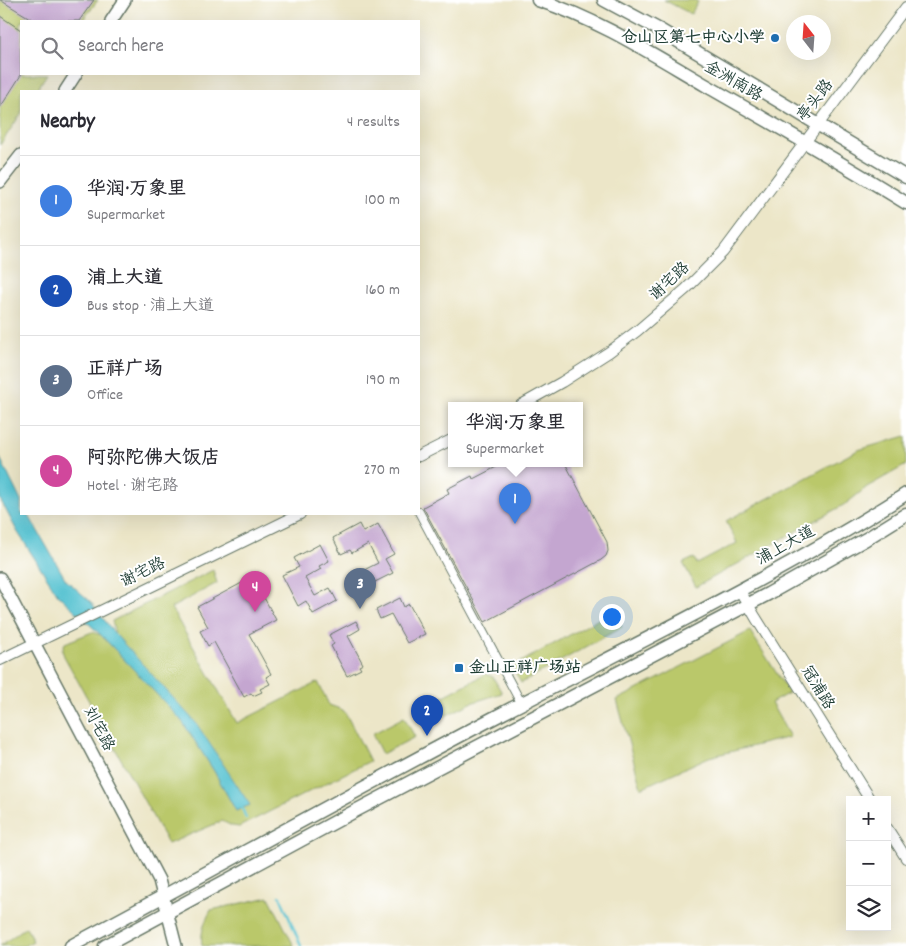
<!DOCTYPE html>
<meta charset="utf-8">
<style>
:root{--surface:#fff;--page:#f7f7f7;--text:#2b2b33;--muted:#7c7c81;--line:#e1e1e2;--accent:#b45309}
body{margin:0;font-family:Dekko,"LXGW WenKai TC",sans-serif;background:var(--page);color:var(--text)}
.controls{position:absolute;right:15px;bottom:15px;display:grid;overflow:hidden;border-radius:0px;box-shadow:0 5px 20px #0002}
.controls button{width:45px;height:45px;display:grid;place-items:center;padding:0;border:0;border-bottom:1px solid var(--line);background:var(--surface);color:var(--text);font:25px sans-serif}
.compass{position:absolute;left:786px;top:15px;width:45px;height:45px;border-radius:50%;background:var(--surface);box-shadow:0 5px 20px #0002;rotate:343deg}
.you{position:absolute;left:611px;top:616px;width:18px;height:18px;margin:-12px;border:4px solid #fff;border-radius:50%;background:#1a73e8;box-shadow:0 0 0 8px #1a73e833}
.badge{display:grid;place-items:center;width:32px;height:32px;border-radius:50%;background:var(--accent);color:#fff;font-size:16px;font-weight:700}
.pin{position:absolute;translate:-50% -41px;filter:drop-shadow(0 1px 2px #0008)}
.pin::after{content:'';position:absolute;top:26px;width:18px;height:15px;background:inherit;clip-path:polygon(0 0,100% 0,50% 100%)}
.popup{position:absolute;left:448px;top:402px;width:135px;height:65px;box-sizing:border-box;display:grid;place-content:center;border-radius:0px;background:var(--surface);filter:drop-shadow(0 1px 4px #0005);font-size:16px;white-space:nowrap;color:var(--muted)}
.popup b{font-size:19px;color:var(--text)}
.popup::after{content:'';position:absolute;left:50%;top:100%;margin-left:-10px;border:10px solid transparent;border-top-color:var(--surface)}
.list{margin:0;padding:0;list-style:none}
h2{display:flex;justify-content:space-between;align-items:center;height:65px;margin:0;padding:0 20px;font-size:21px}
h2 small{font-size:16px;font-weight:400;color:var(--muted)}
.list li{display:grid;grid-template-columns:32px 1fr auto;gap:15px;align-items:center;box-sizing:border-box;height:90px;padding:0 20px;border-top:1px solid var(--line)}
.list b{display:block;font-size:19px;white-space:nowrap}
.list p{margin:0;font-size:16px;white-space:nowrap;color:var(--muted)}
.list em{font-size:16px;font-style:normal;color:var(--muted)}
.icon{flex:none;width:28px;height:28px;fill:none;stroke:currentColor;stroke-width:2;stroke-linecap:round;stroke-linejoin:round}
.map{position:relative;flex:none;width:906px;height:946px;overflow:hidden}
.search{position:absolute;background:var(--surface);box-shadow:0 5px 20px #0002;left:20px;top:20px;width:400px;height:55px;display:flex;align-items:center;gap:12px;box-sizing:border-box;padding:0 18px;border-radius:0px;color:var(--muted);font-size:19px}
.panel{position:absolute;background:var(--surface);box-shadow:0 5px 20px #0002;left:20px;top:90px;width:400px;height:425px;border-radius:0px}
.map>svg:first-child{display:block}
.green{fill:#bac86a;stroke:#6c824f}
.water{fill:#57c2d1;stroke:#3b8082}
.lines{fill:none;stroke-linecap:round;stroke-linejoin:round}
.stream{stroke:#57c2d1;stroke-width:2.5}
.building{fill:#c4a6d0}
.minor-casing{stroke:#677868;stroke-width:10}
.tertiary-casing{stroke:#677868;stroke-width:12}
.secondary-casing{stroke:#677868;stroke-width:14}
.primary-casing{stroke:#677868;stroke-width:15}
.minor{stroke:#fff;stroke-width:8}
.tertiary{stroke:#fff;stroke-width:10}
.secondary{stroke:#fff;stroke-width:11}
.primary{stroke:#fff;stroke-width:12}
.poi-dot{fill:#1f6fb2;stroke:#fff;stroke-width:2}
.labels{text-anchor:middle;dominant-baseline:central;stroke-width:4;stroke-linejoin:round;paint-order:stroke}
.poi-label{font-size:16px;font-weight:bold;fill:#1f3d34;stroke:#fff;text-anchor:end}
.street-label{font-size:16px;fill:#1f3d34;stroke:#fff}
</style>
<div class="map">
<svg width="906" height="946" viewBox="0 0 906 946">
<rect width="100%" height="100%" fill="#fff"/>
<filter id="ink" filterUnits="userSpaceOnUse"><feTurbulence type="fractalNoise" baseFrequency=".02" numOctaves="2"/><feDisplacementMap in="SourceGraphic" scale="10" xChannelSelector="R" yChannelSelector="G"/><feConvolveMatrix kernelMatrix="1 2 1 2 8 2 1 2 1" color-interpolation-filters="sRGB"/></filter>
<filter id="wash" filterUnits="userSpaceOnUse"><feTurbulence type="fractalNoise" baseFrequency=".0096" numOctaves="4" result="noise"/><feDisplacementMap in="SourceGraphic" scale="20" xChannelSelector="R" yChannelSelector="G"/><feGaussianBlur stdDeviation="1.12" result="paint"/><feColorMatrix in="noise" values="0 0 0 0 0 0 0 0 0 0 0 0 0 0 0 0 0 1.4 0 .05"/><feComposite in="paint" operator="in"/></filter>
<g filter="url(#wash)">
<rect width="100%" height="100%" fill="#ece6c8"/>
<!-- green -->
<g class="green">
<path d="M0,0H98L82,21H21V74H47L36,91H21V114L0,145Z"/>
<path d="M664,0H695L698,2L691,14Z"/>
<path d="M906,436V465L867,487L847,503L696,587L683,563L694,558L697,564L737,543L726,521L858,450Z"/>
<path d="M213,570L217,583L171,608L237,723L318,682L329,705L343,710L346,714L370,761L239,827L232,826L222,821L168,844L64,656L62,650L65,643L92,632L101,635L182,721L214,771L236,811L250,805L115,634L112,621Z"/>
<path d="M613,611L622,627L521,683L512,667Z"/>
<path d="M750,631L789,693L771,703L790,737L709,757L641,788L617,700Z"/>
<path d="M486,674L493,677L502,693L471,703L441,718L436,704L438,699Z"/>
<path d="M404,717L415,737L382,754L372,734Z"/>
<path d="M269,897L294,946H202C200,933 205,921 211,910Z"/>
<path d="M26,927L33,941L24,946H0Z"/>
</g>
<!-- water -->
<path class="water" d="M0,458L21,501V514H28L66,580L90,601L115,634L196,723L250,805L236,811L214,771L182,721L101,635L58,595L17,531L0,499Z"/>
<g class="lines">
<!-- stream -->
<g class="stream">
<path d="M242,808L246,818"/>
<path d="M280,896L301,946"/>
</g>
</g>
<g id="blocks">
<!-- building -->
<g class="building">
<path d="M0,0H94L79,21H35Z"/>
<path d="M0,16L21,30V75L0,108Z"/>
<path d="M498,463H565L607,542L608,551L606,556L601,560L485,622L423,507L449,493L447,489L472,476L473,479L500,465Z"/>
<path d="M359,524L363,532L378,524L394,554L385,559L393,573L369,585L362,571L378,563L368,544L352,553L350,550L341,554L333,538Z"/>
<path d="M320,544L329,561L319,566L321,569L305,578L315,596L330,588L337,601L313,614L306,601L298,606L282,575L299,567L294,558Z"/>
<path d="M253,577L276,620L249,634L271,674L266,677L270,684L260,689L262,692L253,696L251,693L244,697L214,642L208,646L200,631L208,627L197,607Z"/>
<path d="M400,598L404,607L409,604L425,634L407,643L391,614L380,619L376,610Z"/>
<path d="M356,621L360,629L348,636L363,664L359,666L361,669L347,676L331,646L334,644L329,635Z"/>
</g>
</g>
</g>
<g filter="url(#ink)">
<use href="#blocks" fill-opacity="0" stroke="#677868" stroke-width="1"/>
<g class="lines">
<!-- minor casing -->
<g class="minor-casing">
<path id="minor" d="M419,512L521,703"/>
</g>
<!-- tertiary casing -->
<g class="tertiary-casing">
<g id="tertiary">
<path d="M521,405L562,382L609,352L637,331L686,289L723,252L906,7"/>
<path d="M419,456L451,440"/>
<path d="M740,591L756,618L870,800"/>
<path d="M0,660L300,514"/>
<path d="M887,828L906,858"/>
</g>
</g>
<!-- secondary casing -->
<g class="secondary-casing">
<g id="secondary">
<path d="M111,21L125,0"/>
<path d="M65,91L76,74"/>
<path d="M0,182L21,155"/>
<path d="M0,578L159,880L176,946"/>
</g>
</g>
<!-- primary casing -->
<g class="primary-casing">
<g id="primary">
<path d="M538,0C598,19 652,54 707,86C773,124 841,162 906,203"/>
<path d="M604,0L658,29L906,177"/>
<path d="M71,946C215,869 358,789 503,713C639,642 777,576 906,494"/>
<path d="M105,946L357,810L768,594L866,539L906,514"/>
</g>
</g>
<!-- minor -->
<use href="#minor" class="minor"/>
<!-- tertiary -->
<use href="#tertiary" class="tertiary"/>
<!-- secondary -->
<use href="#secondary" class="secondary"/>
<!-- primary -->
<use href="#primary" class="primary"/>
</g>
</g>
<!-- markers -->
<g class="poi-dot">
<circle cx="775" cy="38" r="5"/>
<rect x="454" y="663" width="10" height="10" rx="2.5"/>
</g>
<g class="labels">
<!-- poi labels -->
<g class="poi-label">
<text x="765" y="38">仓山区第七中心小学</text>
<text x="469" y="668" text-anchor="start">金山正祥广场站</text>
</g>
<!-- street labels -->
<g class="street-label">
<text transform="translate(733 82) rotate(30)">金洲南路</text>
<text transform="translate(816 101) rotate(-53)">亭头路</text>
<text transform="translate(670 282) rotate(-43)">谢宅路</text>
<text transform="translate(786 546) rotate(-29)">浦上大道</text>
<text transform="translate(143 573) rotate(-26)">谢宅路</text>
<text transform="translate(817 688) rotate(58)">冠浦路</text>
<text transform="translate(98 729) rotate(62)">刘宅路</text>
</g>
</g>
</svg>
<div class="controls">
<button>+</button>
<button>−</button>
<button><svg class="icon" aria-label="layers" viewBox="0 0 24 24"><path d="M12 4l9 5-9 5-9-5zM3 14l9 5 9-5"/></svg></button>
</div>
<svg class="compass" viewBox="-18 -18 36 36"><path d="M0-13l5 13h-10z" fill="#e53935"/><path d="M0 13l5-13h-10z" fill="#7c7c81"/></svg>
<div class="you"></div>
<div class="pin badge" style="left:515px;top:524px;background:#3f7fe0">1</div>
<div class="popup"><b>华润·万象里</b>Supermarket</div>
<div class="pin badge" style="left:427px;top:736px;background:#1a4fb4">2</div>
<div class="pin badge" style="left:360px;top:609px;background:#5c6f8a">3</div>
<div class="pin badge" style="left:255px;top:612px;background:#d1479c">4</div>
<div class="search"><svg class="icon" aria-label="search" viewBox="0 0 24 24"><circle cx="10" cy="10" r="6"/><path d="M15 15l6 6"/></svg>Search here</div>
<section class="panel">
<h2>Nearby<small>4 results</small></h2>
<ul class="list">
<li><span class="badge" style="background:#3f7fe0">1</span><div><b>华润·万象里</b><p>Supermarket</p></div><em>100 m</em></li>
<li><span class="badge" style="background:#1a4fb4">2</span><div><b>浦上大道</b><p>Bus stop · 浦上大道</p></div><em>160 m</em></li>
<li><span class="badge" style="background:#5c6f8a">3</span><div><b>正祥广场</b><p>Office</p></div><em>190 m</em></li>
<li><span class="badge" style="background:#d1479c">4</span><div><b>阿弥陀佛大饭店</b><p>Hotel · 谢宅路</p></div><em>270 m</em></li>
</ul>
</section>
</div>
